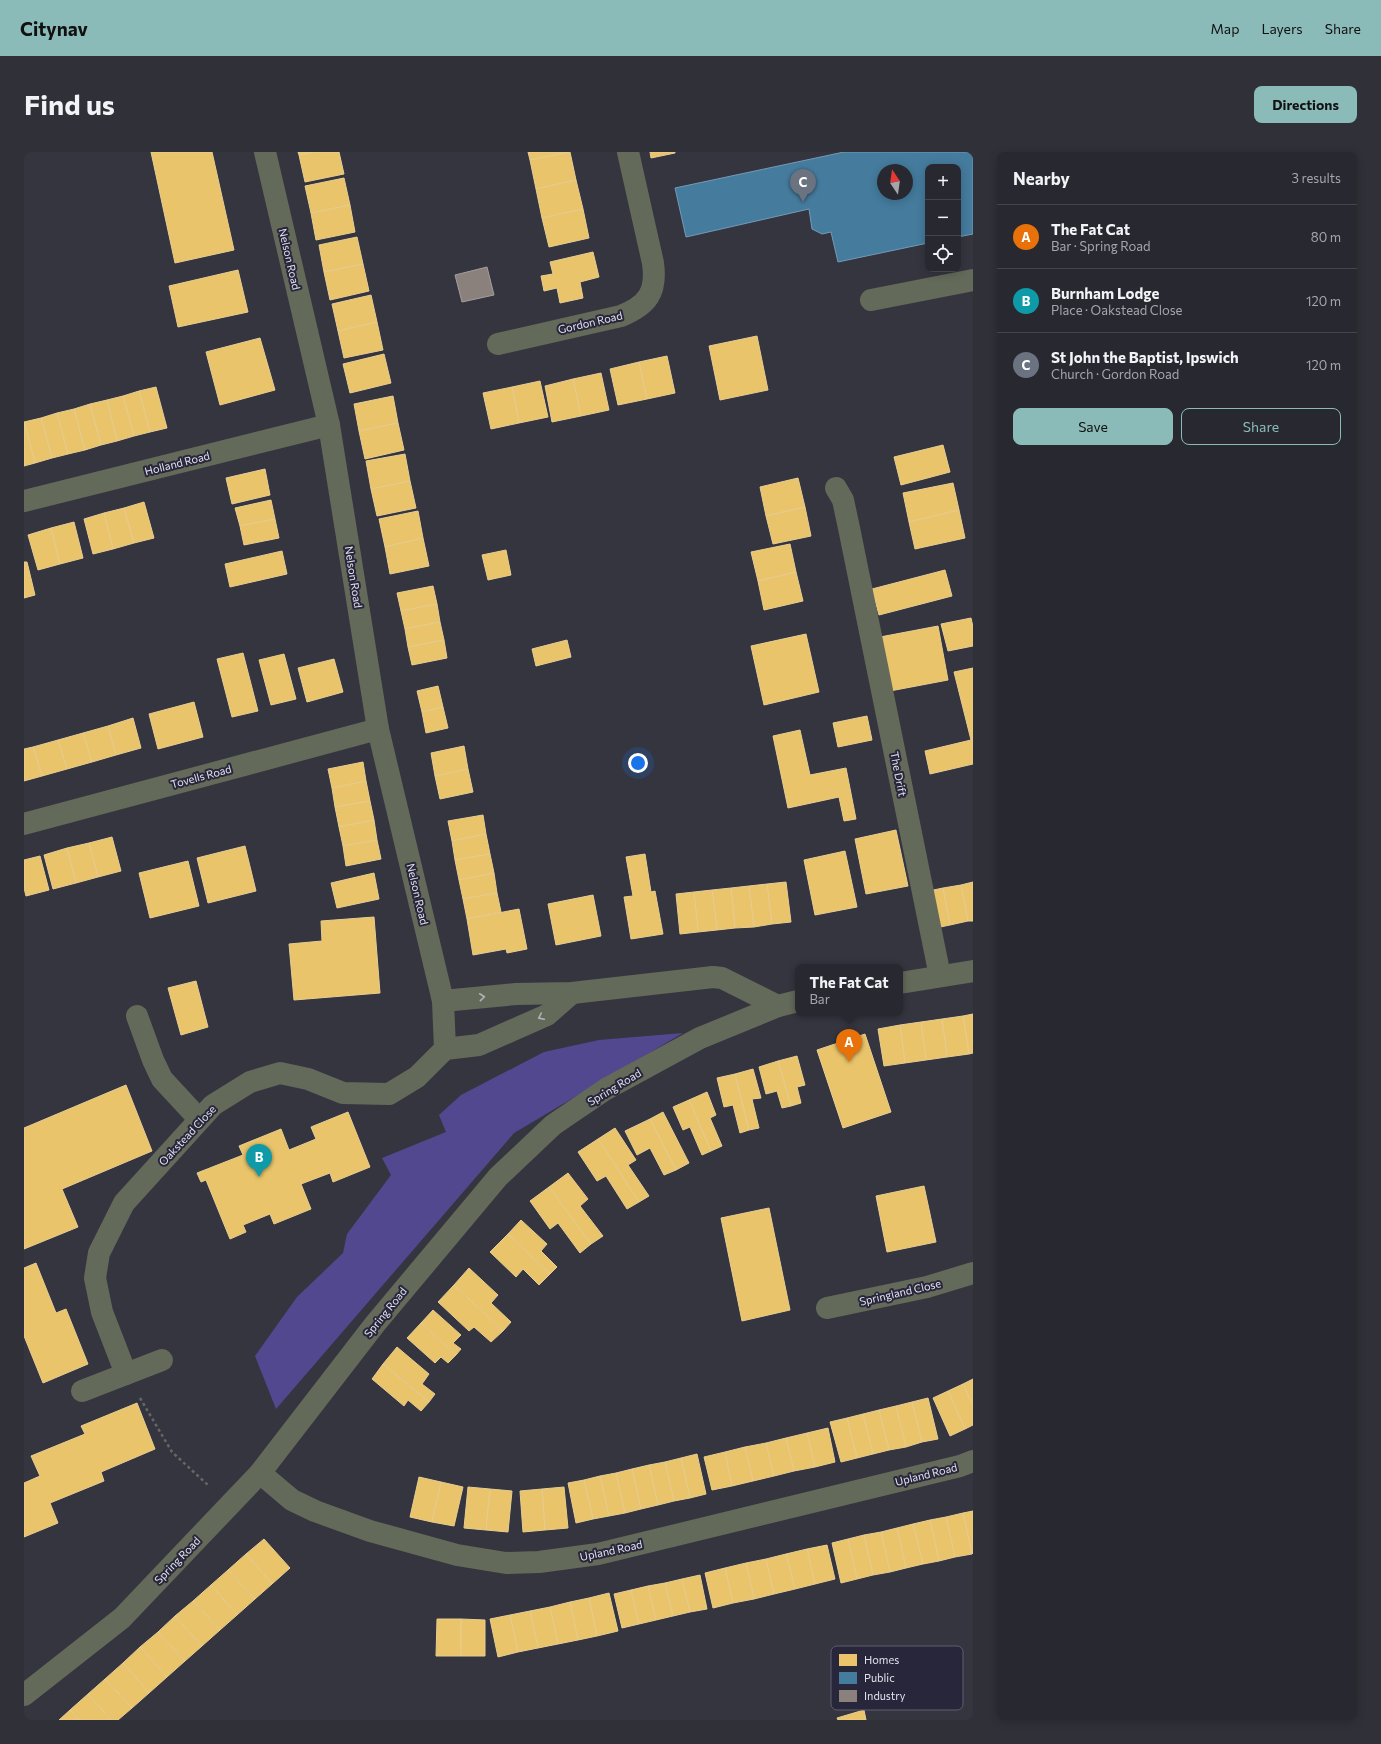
<!DOCTYPE html>
<meta charset="utf-8">
<style>
:root{--surface:#282830;--page:#303038;--text:#f1f3f6;--muted:#a5a6ab;--line:#44444c;--accent:#8bbbb9}
body{margin:0;font-family:Commissioner,sans-serif;background:var(--page);color:var(--text)}
.controls{position:absolute;right:12px;top:12px;display:grid;overflow:hidden;border-radius:8px;box-shadow:0 2px 10px #0003}
.controls button{width:36px;height:36px;display:grid;place-items:center;padding:0;border:0;border-bottom:1px solid var(--line);background:var(--surface);color:var(--text);font:20px sans-serif}
.compass{position:absolute;left:853px;top:12px;width:36px;height:36px;border-radius:50%;background:var(--surface);box-shadow:0 2px 10px #0003;rotate:347deg}
.you{position:absolute;left:614px;top:611px;width:14px;height:14px;margin:-10px;border:3px solid #fff;border-radius:50%;background:#1a73e8;box-shadow:0 0 0 6px #1a73e833}
.badge{display:grid;place-items:center;width:26px;height:26px;border-radius:50%;background:var(--accent);color:#fff;font-size:13px;font-weight:700}
.pin{position:absolute;translate:-50% -33px;filter:drop-shadow(0 1px 2px #0008)}
.pin::after{content:'';position:absolute;top:21px;width:14px;height:12px;background:inherit;clip-path:polygon(0 0,100% 0,50% 100%)}
.popup{position:absolute;left:771px;top:812px;width:108px;height:52px;box-sizing:border-box;display:grid;place-content:center;border-radius:8px;background:var(--surface);filter:drop-shadow(0 1px 3px #0005);font-size:13px;white-space:nowrap;color:var(--muted)}
.popup b{font-size:15px;color:var(--text)}
.popup::after{content:'';position:absolute;left:50%;top:100%;margin-left:-8px;border:8px solid transparent;border-top-color:var(--surface)}
.list{margin:0;padding:0;list-style:none}
h2{display:flex;justify-content:space-between;align-items:center;height:52px;margin:0;padding:0 16px;font-size:17px}
h2 small{font-size:13px;font-weight:400;color:var(--muted)}
.list li{display:grid;grid-template-columns:26px 1fr auto;gap:12px;align-items:center;box-sizing:border-box;height:64px;padding:0 16px;border-top:1px solid var(--line)}
.list b{display:block;font-size:15px;white-space:nowrap}
.list p{margin:0;font-size:13px;white-space:nowrap;color:var(--muted)}
.list em{font-size:13px;font-style:normal;color:var(--muted)}
.actions{display:flex;gap:8px;padding:12px 16px}
.actions a{flex:1;padding:9px 0;border:1px solid var(--accent);border-radius:8px;text-align:center;font-size:14px;color:var(--accent)}
.actions .main{background:var(--accent);color:#111}
.icon{flex:none;width:22px;height:22px;fill:none;stroke:currentColor;stroke-width:2;stroke-linecap:round;stroke-linejoin:round}
.map{position:relative;flex:none;width:949px;height:1568px;overflow:hidden;border-radius:8px}
header{display:flex;align-items:center;gap:24px;box-sizing:border-box;height:56px;padding:0 20px;background:var(--accent);color:#111}
header strong{font-size:19px}
nav{display:flex;gap:22px;margin-inline-start:auto;font-size:14px}
.intro{display:flex;align-items:center;justify-content:space-between;box-sizing:border-box;height:96px;padding:0 24px}
h1{margin:0;font-size:28px}
.button{padding:10px 18px;border-radius:8px;background:var(--accent);color:#111;font-size:14px;font-weight:700}
main{display:flex;gap:24px;padding:0 24px}
aside{flex:1;background:var(--surface);border-radius:8px;box-shadow:0 2px 10px #0003}
.map>svg:first-child{display:block}
.forest{fill:#524890}
.homes{fill:#e9c46a;stroke:#e7cd92}
.public{fill:#457b9d;stroke:#749ab6;fill-rule:evenodd}
.industry{fill:#8a817c;stroke:#a49e9e}
.lines{fill:none;stroke-linecap:round;stroke-linejoin:round}
.path{stroke:#656862;stroke-width:2.5;stroke-dasharray:3 3;stroke-linecap:butt}
.minor{stroke:#646a5a;stroke-width:22}
.oneway{stroke:#b0b2b3}
.labels{text-anchor:middle;dominant-baseline:central;stroke-width:4;stroke-linejoin:round;paint-order:stroke}
.street-label{font-size:11px;fill:#e2e2ef;stroke:#27263a}
.key{fill:#27263a;stroke:#5f5e70;stroke-width:1}
.key-label{font-size:11px;fill:#e2e2ef}
</style>
<header>
<strong>Citynav</strong>
<nav><a>Map</a><a>Layers</a><a>Share</a></nav>
</header>
<div class="intro"><h1>Find us</h1><a class="button">Directions</a></div>
<main>
<div class="map">
<svg width="949" height="1568" viewBox="0 0 949 1568">
<rect width="100%" height="100%" fill="#353540"/>
<!-- forest -->
<path class="forest" d="M659,881L490,981L252,1257L231,1204L273,1145L319,1101L323,1082L367,1023L358,1006L422,980L415,963L437,943L520,900L575,888Z"/>
<!-- homes -->
<g class="homes">
<path d="M127,0H188L210,98L151,111Z"/>
<path d="M274,0H290L275,3Z"/>
<path d="M290,0H315L320,22L281,30L275,3Z"/>
<path d="M504,0H545L506,8Z"/>
<path d="M546,0L552,28L512,37L506,8Z"/>
<path d="M626,0H651V1L627,6Z"/>
<path d="M320,26L326,53L287,61L281,34Z"/>
<path d="M552,28L559,57L518,66L512,37Z"/>
<path d="M326,53L331,80L292,88L287,61Z"/>
<path d="M559,57L565,86L525,95L518,66Z"/>
<path d="M333,85L339,112L300,120L295,93Z"/>
<path d="M569,100L575,125L556,130L559,146L536,151L533,136L520,139L517,124L529,122L526,110Z"/>
<path d="M339,112L345,139L306,148L300,120Z"/>
<path d="M214,118L224,160L154,175L145,134Z"/>
<path d="M347,143L353,170L314,179L308,152Z"/>
<path d="M353,170L359,198L320,206L314,179Z"/>
<path d="M733,184L744,238L696,248L685,194Z"/>
<path d="M236,186L251,238L196,253L182,200Z"/>
<path d="M360,202L367,231L326,241L319,212Z"/>
<path d="M643,204L651,241L623,247L615,210Z"/>
<path d="M615,210L623,247L594,253L586,217Z"/>
<path d="M577,221L585,258L557,264L549,227Z"/>
<path d="M549,227L557,264L528,270L521,234Z"/>
<path d="M516,229L524,265L495,271L488,235Z"/>
<path d="M132,235L143,276L126,280L115,239Z"/>
<path d="M488,235L495,271L467,277L459,241Z"/>
<path d="M115,239L126,280L110,284L99,244Z"/>
<path d="M99,244L110,284L93,289L83,248Z"/>
<path d="M369,244L374,271L335,279L330,252Z"/>
<path d="M83,248L93,289L77,293L66,252Z"/>
<path d="M66,252L77,293L61,298L50,257Z"/>
<path d="M50,257L61,298L44,302L33,261Z"/>
<path d="M33,261L44,302L28,306L17,266Z"/>
<path d="M17,266L28,306L11,311L0,270Z"/>
<path d="M0,270L11,311L0,314Z"/>
<path d="M374,271L380,298L341,307L335,279Z"/>
<path d="M919,293L926,320L877,333L870,305Z"/>
<path d="M381,302L386,329L347,337L342,309Z"/>
<path d="M241,317L246,343L208,352L202,326Z"/>
<path d="M774,326L781,355L742,364L736,335Z"/>
<path d="M386,329L392,356L353,364L347,337Z"/>
<path d="M929,331L935,358L885,370L879,341Z"/>
<path d="M247,348L251,367L216,374L211,356Z"/>
<path d="M120,350L130,386L110,391L100,356Z"/>
<path d="M781,355L787,384L749,392L742,364Z"/>
<path d="M100,356L110,391L89,397L80,361Z"/>
<path d="M935,358L941,386L891,397L885,370Z"/>
<path d="M394,359L399,386L361,395L355,367Z"/>
<path d="M80,361L89,397L69,402L60,367Z"/>
<path d="M251,367L255,386L220,393L216,374Z"/>
<path d="M50,370L59,406L36,412L27,376Z"/>
<path d="M27,376L36,412L14,418L4,383Z"/>
<path d="M399,386L405,414L366,422L361,395Z"/>
<path d="M766,392L772,420L734,429L727,400Z"/>
<path d="M482,398L487,423L464,428L458,403Z"/>
<path d="M258,399L263,422L206,435L201,412Z"/>
<path d="M0,410H3L11,443L0,446Z"/>
<path d="M921,418L928,444L855,463L848,437Z"/>
<path d="M772,420L779,449L740,458L734,429Z"/>
<path d="M409,434L413,452L377,459L373,441Z"/>
<path d="M413,452L416,470L381,477L377,459Z"/>
<path d="M947,466L949,475V494L924,499L917,472Z"/>
<path d="M416,470L420,488L384,495L381,477Z"/>
<path d="M914,474L924,528L866,539L856,485Z"/>
<path d="M782,482L795,540L740,553L727,494Z"/>
<path d="M420,488L423,506L388,513L384,495Z"/>
<path d="M543,488L547,505L512,514L508,497Z"/>
<path d="M219,501L234,559L208,565L193,507Z"/>
<path d="M260,502L272,547L247,553L235,508Z"/>
<path d="M310,507L319,540L283,550L274,516Z"/>
<path d="M949,516V612L906,622L901,599L947,588L930,520Z"/>
<path d="M414,534L419,555L398,560L393,539Z"/>
<path d="M170,550L179,585L134,597L125,562Z"/>
<path d="M419,555L424,576L402,581L398,560Z"/>
<path d="M843,564L848,588L814,595L809,571Z"/>
<path d="M109,566L117,596L92,603L84,574Z"/>
<path d="M84,574L92,603L68,610L59,581Z"/>
<path d="M776,578L786,623L822,616L832,667L820,669L815,645L764,656L749,584Z"/>
<path d="M59,581L68,610L43,617L34,588Z"/>
<path d="M34,588L43,617L18,624L9,595Z"/>
<path d="M440,594L444,617L411,624L407,601Z"/>
<path d="M9,595L18,624L0,629V597Z"/>
<path d="M339,610L342,629L308,636L304,617Z"/>
<path d="M444,617L449,640L416,647L411,624Z"/>
<path d="M342,629L346,649L311,655L308,636Z"/>
<path d="M346,649L350,668L315,675L311,655Z"/>
<path d="M459,663L462,682L428,689L424,669Z"/>
<path d="M350,668L353,688L319,694L315,675Z"/>
<path d="M872,678L884,734L842,742L831,687Z"/>
<path d="M462,682L466,702L431,708L428,689Z"/>
<path d="M88,685L97,719L74,725L65,691Z"/>
<path d="M353,688L357,707L322,714L319,694Z"/>
<path d="M65,691L74,725L52,731L43,696Z"/>
<path d="M221,694L232,739L184,751L173,706Z"/>
<path d="M43,696L52,731L29,737L20,703Z"/>
<path d="M821,699L833,755L791,763L780,708Z"/>
<path d="M466,702L470,721L435,728L431,708Z"/>
<path d="M621,702L627,740L631,739L639,782L607,787L600,745L609,744L602,705Z"/>
<path d="M16,704L25,738L2,744L0,736V708Z"/>
<path d="M164,709L175,754L126,766L115,721Z"/>
<path d="M350,721L355,747L313,756L307,731Z"/>
<path d="M470,721L473,741L439,747L435,728Z"/>
<path d="M762,730L767,770L748,772L743,732Z"/>
<path d="M949,730V769H944L937,733Z"/>
<path d="M743,732L748,772L730,775L725,734Z"/>
<path d="M937,733L944,769L926,773L919,736Z"/>
<path d="M725,734L730,775L711,776L707,736Z"/>
<path d="M707,736L711,776L693,778L688,738Z"/>
<path d="M919,736L926,773L907,777L900,740Z"/>
<path d="M688,738L693,778L674,780L670,740Z"/>
<path d="M670,740L674,780L656,782L652,742Z"/>
<path d="M473,741L477,760L443,767L439,747Z"/>
<path d="M569,743L577,784L532,793L524,752Z"/>
<path d="M495,757L503,797L483,801L482,797L449,803L443,767Z"/>
<path d="M350,765L356,841L270,848L265,792L298,789L297,769Z"/>
<path d="M172,829L184,875L157,883L144,836Z"/>
<path d="M949,862V901L945,902L939,864Z"/>
<path d="M939,864L945,902L923,905L918,867Z"/>
<path d="M918,867L923,905L902,908L897,870Z"/>
<path d="M897,870L902,908L881,911L876,873Z"/>
<path d="M876,873L881,911L860,914L854,877Z"/>
<path d="M841,882L867,960L819,976L793,898Z"/>
<path d="M773,904L781,933L773,935L777,951L767,954L754,909Z"/>
<path d="M754,909L767,954L758,956L753,939L742,942L735,915Z"/>
<path d="M729,917L737,946L728,947L735,976L725,978L711,922Z"/>
<path d="M711,922L725,978L716,981L709,953L700,955L693,926Z"/>
<path d="M102,933L128,999L38,1037L54,1075L0,1097V976Z"/>
<path d="M683,940L692,963L686,966L698,994L687,999L665,948Z"/>
<path d="M665,948L687,999L678,1003L666,975L659,978L649,955Z"/>
<path d="M324,960L346,1015L309,1030L306,1021L277,1032L287,1057L250,1072L246,1062L219,1073L222,1080L206,1087L182,1028L177,1030L173,1021L219,1003L215,994L257,977L265,998L292,987L287,975Z"/>
<path d="M639,960L665,1011L652,1018L626,967Z"/>
<path d="M626,967L652,1018L640,1023L626,996L613,1003L601,979Z"/>
<path d="M591,976L612,1008L604,1013L625,1044L615,1050L574,987Z"/>
<path d="M574,987L615,1050L603,1057L582,1024L573,1029L554,1000Z"/>
<path d="M544,1021L564,1047L556,1054L579,1084L567,1092L525,1035Z"/>
<path d="M900,1034L912,1090L863,1100L852,1044Z"/>
<path d="M525,1035L567,1092L556,1101L534,1071L526,1077L506,1049Z"/>
<path d="M745,1056L766,1158L718,1169L697,1066Z"/>
<path d="M497,1068L523,1092L517,1099L533,1115L526,1122L484,1082Z"/>
<path d="M484,1082L526,1122L515,1133L499,1117L492,1125L466,1100Z"/>
<path d="M12,1111L32,1161L42,1157L64,1212L19,1231L0,1184V1116Z"/>
<path d="M445,1116L474,1143L467,1151L487,1170L479,1179L430,1133Z"/>
<path d="M430,1133L479,1179L467,1190L450,1175L445,1179L414,1150Z"/>
<path d="M409,1158L437,1183L429,1191L437,1197L432,1203L397,1171Z"/>
<path d="M397,1171L432,1203L424,1211L417,1205L411,1211L383,1186Z"/>
<path d="M373,1195L405,1222L398,1232L411,1242L405,1250L359,1212Z"/>
<path d="M359,1212L405,1250L397,1259L384,1248L380,1254L348,1227Z"/>
<path d="M949,1227V1254L939,1232Z"/>
<path d="M939,1232L949,1254V1273L941,1277L924,1239Z"/>
<path d="M924,1239L941,1277L926,1284L909,1246Z"/>
<path d="M904,1246L914,1287L898,1290L888,1250Z"/>
<path d="M888,1250L898,1290L882,1295L872,1254Z"/>
<path d="M113,1251L131,1297L77,1320L80,1329L26,1351L34,1371L0,1385V1331L16,1324L7,1304L61,1282L57,1274Z"/>
<path d="M872,1254L882,1295L865,1298L855,1258Z"/>
<path d="M855,1258L865,1298L849,1302L839,1262Z"/>
<path d="M839,1262L849,1302L833,1306L823,1266Z"/>
<path d="M823,1266L833,1306L817,1310L806,1270Z"/>
<path d="M804,1276L811,1310L791,1315L783,1281Z"/>
<path d="M783,1281L791,1315L770,1319L762,1286Z"/>
<path d="M762,1286L770,1319L750,1324L742,1291Z"/>
<path d="M742,1291L750,1324L729,1329L721,1295Z"/>
<path d="M721,1295L729,1329L708,1334L701,1300Z"/>
<path d="M701,1300L708,1334L688,1338L680,1305Z"/>
<path d="M673,1302L682,1342L666,1346L657,1306Z"/>
<path d="M657,1306L666,1346L650,1349L641,1310Z"/>
<path d="M641,1310L650,1349L634,1353L625,1313Z"/>
<path d="M625,1313L634,1353L617,1357L608,1317Z"/>
<path d="M608,1317L617,1357L601,1361L592,1321Z"/>
<path d="M592,1321L601,1361L585,1364L576,1324Z"/>
<path d="M576,1324L585,1364L569,1367L560,1328Z"/>
<path d="M395,1325L417,1330L408,1370L386,1365Z"/>
<path d="M560,1328L569,1367L552,1371L544,1331Z"/>
<path d="M417,1330L439,1335L430,1374L408,1370Z"/>
<path d="M444,1335L466,1337L462,1378L440,1376Z"/>
<path d="M540,1335L544,1376L521,1378L518,1337Z"/>
<path d="M466,1337L488,1339L484,1380L462,1378Z"/>
<path d="M518,1337L521,1378L499,1380L496,1339Z"/>
<path d="M949,1359V1401L948,1402L939,1361Z"/>
<path d="M939,1361L948,1402L931,1405L922,1365Z"/>
<path d="M922,1365L931,1405L915,1409L906,1368Z"/>
<path d="M906,1368L915,1409L899,1412L889,1372Z"/>
<path d="M889,1372L899,1412L882,1416L873,1376Z"/>
<path d="M873,1376L882,1416L866,1420L857,1380Z"/>
<path d="M857,1380L866,1420L849,1423L840,1383Z"/>
<path d="M840,1383L849,1423L833,1427L824,1387Z"/>
<path d="M240,1387L266,1416L248,1432L222,1402Z"/>
<path d="M824,1387L833,1427L817,1431L808,1391Z"/>
<path d="M803,1393L811,1427L791,1432L783,1397Z"/>
<path d="M783,1397L791,1432L771,1437L762,1402Z"/>
<path d="M222,1402L248,1432L231,1447L204,1418Z"/>
<path d="M762,1402L771,1437L750,1442L742,1407Z"/>
<path d="M742,1407L750,1442L730,1447L722,1411Z"/>
<path d="M722,1411L730,1447L709,1451L701,1416Z"/>
<path d="M701,1416L709,1451L689,1456L681,1421Z"/>
<path d="M204,1418L231,1447L213,1463L187,1433Z"/>
<path d="M676,1423L683,1457L666,1460L658,1427Z"/>
<path d="M658,1427L666,1460L649,1464L641,1431Z"/>
<path d="M641,1431L649,1464L632,1468L624,1434Z"/>
<path d="M187,1433L213,1463L196,1478L169,1449Z"/>
<path d="M624,1434L632,1468L615,1472L607,1438Z"/>
<path d="M607,1438L615,1472L598,1476L590,1442Z"/>
<path d="M585,1441L594,1479L573,1484L565,1446Z"/>
<path d="M565,1446L573,1484L554,1488L546,1450Z"/>
<path d="M169,1449L196,1478L178,1494L151,1464Z"/>
<path d="M546,1450L554,1488L534,1492L526,1455Z"/>
<path d="M526,1455L534,1492L514,1496L506,1459Z"/>
<path d="M506,1459L514,1496L494,1500L486,1463Z"/>
<path d="M486,1463L494,1500L474,1505L466,1467Z"/>
<path d="M151,1464L178,1494L161,1509L134,1480Z"/>
<path d="M413,1467H437V1504H412Z"/>
<path d="M437,1467L461,1468V1504H437Z"/>
<path d="M134,1480L161,1509L143,1525L116,1495Z"/>
<path d="M116,1495L143,1525L125,1541L99,1511Z"/>
<path d="M99,1511L125,1541L108,1556L81,1527Z"/>
<path d="M81,1527L108,1556L94,1568H87L64,1542Z"/>
<path d="M64,1542L87,1568H55L46,1558Z"/>
<path d="M46,1558L55,1568H35Z"/>
<path d="M840,1558L842,1568H814L813,1566Z"/>
</g>
<!-- public -->
<path class="public" d="M820,0H949V82L934,85V15H904V91L814,110L807,80L798,82L788,77L785,57L662,85L651,36ZM859,18H883V42H859Z"/>
<!-- industry -->
<path class="industry" d="M463,115L470,143L438,150L431,123Z"/>
<g class="lines">
<!-- path -->
<path class="path" d="M116,1246L148,1300L185,1334"/>
<!-- minor -->
<g class="minor">
<path d="M241,0L305,273L354,577L419,849L421,897"/>
<path d="M847,148L949,128"/>
<path d="M474,192L597,164C624,153 633,140 629,111L604,0"/>
<path d="M812,336L819,348L825,376L916,824"/>
<path d="M0,349L305,273"/>
<path d="M0,672L354,577"/>
<path d="M876,831L949,819"/>
<path d="M419,849L492,842L548,841L689,825L698,826L754,854"/>
<path d="M113,864L129,908L138,927L175,967"/>
<path d="M421,897L455,893L523,863L548,841"/>
<path d="M803,1156L903,1135L949,1121"/>
<path d="M102,1222L78,1160L71,1126L75,1101L100,1051L189,953L226,930L256,921L284,927L319,941L365,942L393,925L421,897"/>
<path d="M58,1239L138,1208"/>
<path d="M236,1321L268,1348L291,1359L346,1379L433,1403L482,1411L515,1410L574,1402L936,1314L949,1309"/>
<path d="M0,1543L98,1466L236,1321L351,1172L474,1025L529,973L582,937L676,886L754,854L774,849"/>
</g>
</g>
<!-- one-way arrows -->
<defs><path id="oneway-chevron" d="M-2-3.5L2.5 0L-2 3.5" fill="none" stroke-width="1.6" stroke-linecap="round" stroke-linejoin="round"/></defs>
<g class="oneway">
<use href="#oneway-chevron" transform="translate(458 845) rotate(-6)"/>
<use href="#oneway-chevron" transform="translate(517 865) rotate(154)"/>
</g>
<g class="labels">
<!-- street labels -->
<g class="street-label">
<text transform="translate(266 107) rotate(77)">Nelson Road</text>
<text transform="translate(566 170) rotate(-13)">Gordon Road</text>
<text transform="translate(153 311) rotate(-14)">Holland Road</text>
<text transform="translate(330 425) rotate(81)">Nelson Road</text>
<text transform="translate(875 622) rotate(79)">The Drift</text>
<text transform="translate(177 624) rotate(-15)">Tovells Road</text>
<text transform="translate(394 742) rotate(77)">Nelson Road</text>
<text transform="translate(590 935) rotate(-31)">Spring Road</text>
<text transform="translate(163 983) rotate(-47)">Oakstead Close</text>
<text transform="translate(876 1140) rotate(-13)">Springland Close</text>
<text transform="translate(361 1160) rotate(-51)">Spring Road</text>
<text transform="translate(902 1322) rotate(-14)">Upland Road</text>
<text transform="translate(587 1398) rotate(-12)">Upland Road</text>
<text transform="translate(153 1408) rotate(-46)">Spring Road</text>
</g>
</g>
<!-- legend -->
<rect x="807" y="1494" width="132" height="64" rx="6" class="key"/>
<rect x="815" y="1502" width="18" height="12" fill="#e9c46a"/>
<rect x="815" y="1520" width="18" height="12" fill="#457b9d"/>
<rect x="815" y="1538" width="18" height="12" fill="#8a817c"/>
<g class="key-label">
<text x="840" y="1512">Homes</text>
<text x="840" y="1530">Public</text>
<text x="840" y="1548">Industry</text>
</g>
</svg>
<div class="controls">
<button>+</button>
<button>−</button>
<button><svg class="icon" aria-label="locate" viewBox="0 0 24 24"><circle cx="12" cy="12" r="6"/><path d="M12 2v4M12 18v4M2 12h4M18 12h4"/></svg></button>
</div>
<svg class="compass" viewBox="-18 -18 36 36"><path d="M0-13l5 13h-10z" fill="#e53935"/><path d="M0 13l5-13h-10z" fill="#a5a6ab"/></svg>
<div class="you"></div>
<div class="pin badge" style="left:825px;top:910px;background:#e8710a">A</div>
<div class="popup"><b>The Fat Cat</b>Bar</div>
<div class="pin badge" style="left:235px;top:1025px;background:#0f9aa8">B</div>
<div class="pin badge" style="left:779px;top:50px;background:#6b7280">C</div>
</div>
<aside>
<h2>Nearby<small>3 results</small></h2>
<ul class="list">
<li><span class="badge" style="background:#e8710a">A</span><div><b>The Fat Cat</b><p>Bar · Spring Road</p></div><em>80 m</em></li>
<li><span class="badge" style="background:#0f9aa8">B</span><div><b>Burnham Lodge</b><p>Place · Oakstead Close</p></div><em>120 m</em></li>
<li><span class="badge" style="background:#6b7280">C</span><div><b>St John the Baptist, Ipswich</b><p>Church · Gordon Road</p></div><em>120 m</em></li>
</ul>
<div class="actions"><a class="main">Save</a><a>Share</a></div>
</aside>
</main>
